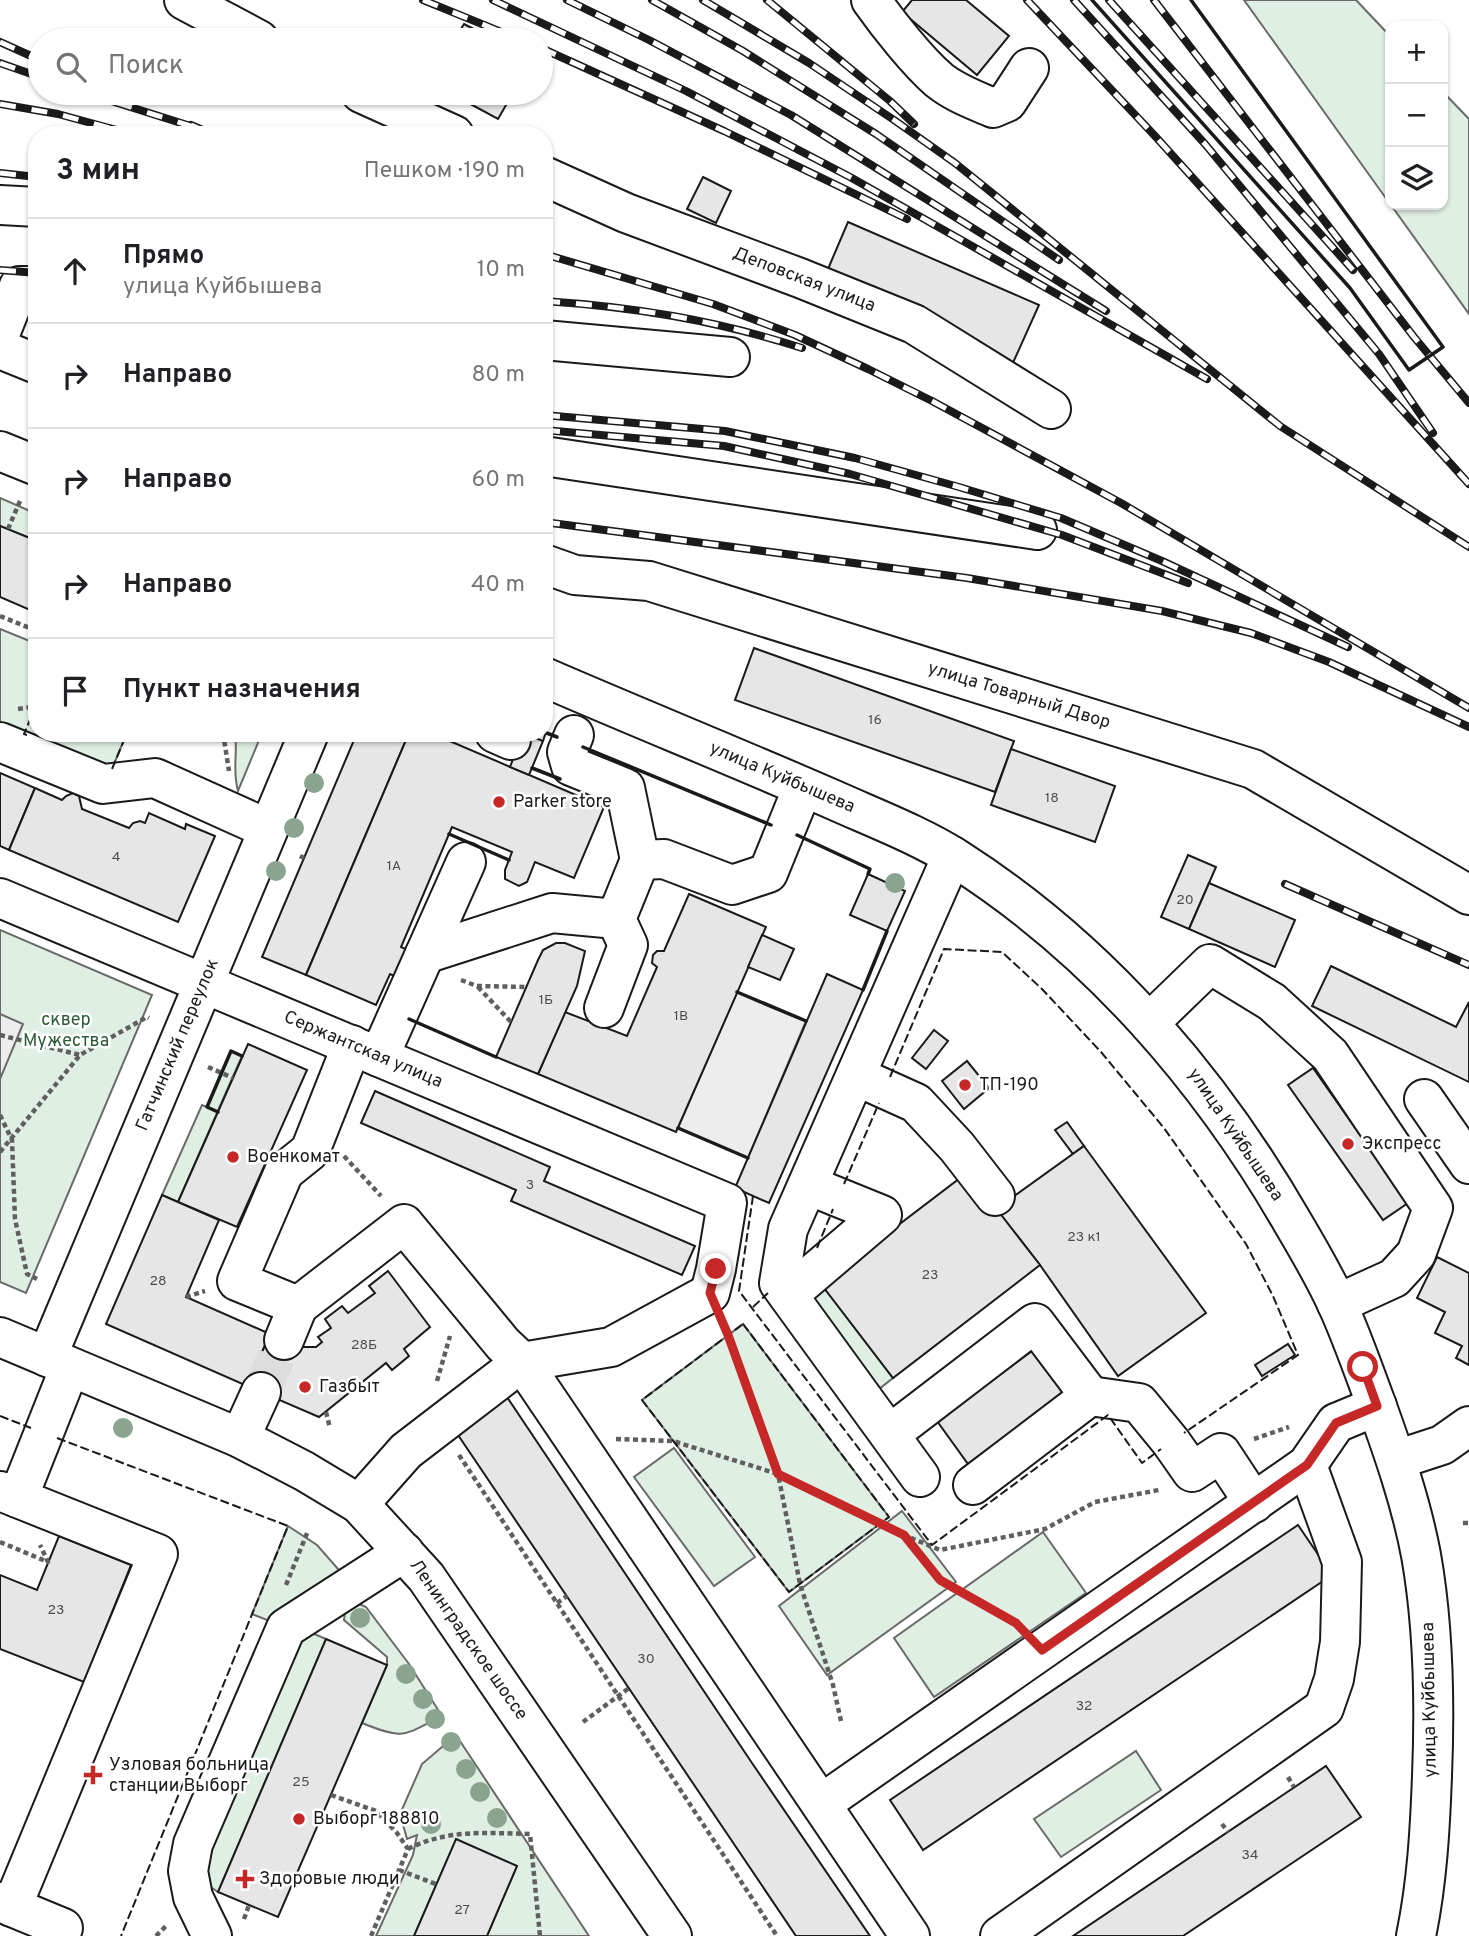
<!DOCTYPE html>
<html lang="ru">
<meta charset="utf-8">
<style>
:root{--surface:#fff;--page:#f2f2f2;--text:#202124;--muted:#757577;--line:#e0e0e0}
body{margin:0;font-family:Overpass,sans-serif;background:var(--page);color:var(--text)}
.controls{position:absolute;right:21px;top:21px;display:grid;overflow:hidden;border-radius:14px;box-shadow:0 2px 5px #0004}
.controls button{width:63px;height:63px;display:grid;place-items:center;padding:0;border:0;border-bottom:2px solid var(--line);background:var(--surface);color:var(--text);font:35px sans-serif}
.stop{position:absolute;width:21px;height:21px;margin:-16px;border:5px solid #c62828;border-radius:50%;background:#fff}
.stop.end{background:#c62828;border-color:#fff;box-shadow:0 2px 7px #0008}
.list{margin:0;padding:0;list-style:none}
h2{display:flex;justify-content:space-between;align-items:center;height:91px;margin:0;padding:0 28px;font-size:30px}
h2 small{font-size:23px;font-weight:400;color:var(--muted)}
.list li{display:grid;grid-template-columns:46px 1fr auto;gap:21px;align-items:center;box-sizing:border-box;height:105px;padding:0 28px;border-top:2px solid var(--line)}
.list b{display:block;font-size:26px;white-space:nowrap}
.list p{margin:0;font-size:23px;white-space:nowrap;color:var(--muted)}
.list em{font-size:23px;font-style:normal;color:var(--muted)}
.icon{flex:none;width:38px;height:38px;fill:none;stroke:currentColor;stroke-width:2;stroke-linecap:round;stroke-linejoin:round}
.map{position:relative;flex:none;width:1469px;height:1936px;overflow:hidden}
.search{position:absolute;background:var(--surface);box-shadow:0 2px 5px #0004;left:28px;top:28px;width:525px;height:77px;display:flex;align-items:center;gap:18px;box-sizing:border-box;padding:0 24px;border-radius:38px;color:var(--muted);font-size:26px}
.panel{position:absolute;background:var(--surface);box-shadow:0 2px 5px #0004;left:28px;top:126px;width:525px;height:616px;border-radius:28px}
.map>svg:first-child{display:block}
.green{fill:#e0efe3;stroke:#6a6a6a;stroke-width:2}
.parking{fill:#ededed;stroke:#6a6a6a;stroke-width:2}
.building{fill:#e6e6e6;stroke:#1a1a1a;stroke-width:2}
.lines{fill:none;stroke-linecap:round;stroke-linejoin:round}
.minor-tunnel{stroke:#ddd;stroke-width:38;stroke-dasharray:38 19;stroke-linecap:butt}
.minor-casing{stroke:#1a1a1a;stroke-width:42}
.major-casing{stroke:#1a1a1a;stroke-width:42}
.path{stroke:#5f5f5f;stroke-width:4.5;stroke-dasharray:5 3.5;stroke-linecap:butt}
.minor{stroke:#fff;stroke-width:38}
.major{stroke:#fff;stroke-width:38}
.rail-casing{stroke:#1a1a1a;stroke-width:8}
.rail{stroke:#fff;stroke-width:5;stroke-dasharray:16;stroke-linecap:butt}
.fence{stroke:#1a1a1a;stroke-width:2;stroke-dasharray:9 3.5;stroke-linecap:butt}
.wall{stroke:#1a1a1a;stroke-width:3.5}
.tree{fill:#8aa48f}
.route{stroke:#c62828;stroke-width:9}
.poi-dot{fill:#c62828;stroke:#fff;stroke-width:2.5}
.labels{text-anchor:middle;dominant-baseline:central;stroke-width:5;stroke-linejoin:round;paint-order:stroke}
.number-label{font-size:14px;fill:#4d4d4d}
.street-label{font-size:18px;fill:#1a1a1a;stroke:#fff}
.poi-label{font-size:18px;fill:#1a1a1a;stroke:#fff;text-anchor:start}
.park-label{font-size:18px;fill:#2b5a34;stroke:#fff}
</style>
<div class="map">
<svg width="1469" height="1936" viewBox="0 0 1469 1936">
<rect width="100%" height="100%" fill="#fff"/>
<!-- green -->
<g class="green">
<path d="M1244,0H1356L1390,36V204Z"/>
<path d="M1443,92L1469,119V314L1391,205H1443Z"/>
<path d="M0,498L37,514V541L0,526Z"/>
<path d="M0,629L37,644V733H127L111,771L0,724Z"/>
<path d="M235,733H262L238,791C232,769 238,754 235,733Z"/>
<path d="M0,930L152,995L26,1293L0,1282Z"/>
<path d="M231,1051L242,1056L178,1202L162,1195L202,1105L207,1107Z"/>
<path d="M821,1284L893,1378L879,1389L808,1296Z"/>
<path d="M743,1324L889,1517L789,1592L642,1400Z"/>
<path d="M674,1448L755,1557L714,1586L634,1477Z"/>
<path d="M902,1511L956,1582L827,1675L779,1606Z"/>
<path d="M288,1526L317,1545L346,1578L272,1622L252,1614Z"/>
<path d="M1043,1532L1086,1593L934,1697L894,1638Z"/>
<path d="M357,1603L366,1607L409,1664L442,1716C403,1736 404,1740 362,1723L387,1665V1657L344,1620L345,1612Z"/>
<path d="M312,1633L326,1639L218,1892L205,1883L201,1855L292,1640Z"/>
<path d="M456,1735L589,1936H487L517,1866L456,1840L414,1936H376L413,1855L417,1835L407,1839L400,1814L422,1764Z"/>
<path d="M1136,1751L1161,1790L1061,1857L1034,1819Z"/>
</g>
<!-- parking -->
<g class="parking">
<path d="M737,992L806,1021L748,1158L678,1128Z"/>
<path d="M0,1014L23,1024L0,1079Z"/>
</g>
<!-- building -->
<g class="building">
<path d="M912,0H966L1009,36L977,75L902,12Z"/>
<path d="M464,24L495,40H454Z"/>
<path d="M450,93H513L498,119Z"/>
<path d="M703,177L731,191L716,223L687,209Z"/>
<path d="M848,222L1039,305L1012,365L822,283Z"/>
<path d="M0,526L37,541V613L0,597Z"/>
<path d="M754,648L1014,741L995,792L735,700Z"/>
<path d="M357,733H409L306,975L262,957Z"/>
<path d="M409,733H431L604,807L574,878L535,862L527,882L519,886L505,879V870L512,852L452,827L401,947L410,951L399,978L390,974L376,1005L306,975Z"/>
<path d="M523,733L543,741L529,775L510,767Z"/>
<path d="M1011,749L1115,786L1095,842L991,805Z"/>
<path d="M0,773L35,788L9,850L0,846Z"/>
<path d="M35,788L62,800L66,796L73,793L79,796L82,809L129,828L133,823L140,821L145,823L149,813L185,829L186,824L215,836L178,922L9,850Z"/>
<path d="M1188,855L1216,867L1189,929L1161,917Z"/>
<path d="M868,874L905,891L887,931L850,915Z"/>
<path d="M1209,883L1295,920L1275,967L1189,929Z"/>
<path d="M689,894L766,927L676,1132L538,1074L565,1012L627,1036L657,967L652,963L653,955L657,951H664Z"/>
<path d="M762,935L794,949L780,980L748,967Z"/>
<path d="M556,943H565L585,951L577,986L538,1074L496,1057L538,960L543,950Z"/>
<path d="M1331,966L1456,1027L1469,1002V1082L1312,1006Z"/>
<path d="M827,974L863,990L769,1203L735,1188Z"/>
<path d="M934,1030L948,1041L926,1069L912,1058Z"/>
<path d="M248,1044L307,1070L237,1227L178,1202Z"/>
<path d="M967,1061L989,1088L964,1109L942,1081Z"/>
<path d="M1313,1068L1408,1203L1383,1220L1288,1085Z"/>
<path d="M375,1091L550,1167L544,1181L695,1246L682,1275L511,1201L516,1190L361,1123Z"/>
<path d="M1067,1122L1084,1146L1073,1154L1055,1130Z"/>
<path d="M1084,1146L1206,1313L1118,1376L1040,1265L996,1209Z"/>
<path d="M968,1172L1040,1265L893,1378L821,1284Z"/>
<path d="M162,1195L219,1220L186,1297L270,1334L247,1386L106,1324Z"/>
<path d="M1437,1257L1469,1273V1365L1456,1358L1462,1346L1435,1333L1445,1312L1417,1298Z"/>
<path d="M388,1271L430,1327L404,1349L409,1356L392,1370L386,1363L319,1417L247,1386L270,1334L300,1347H316L322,1342L318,1337L331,1328L325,1319L342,1306L348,1313L375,1293L369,1286Z"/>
<path d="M1288,1344L1295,1355L1262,1376L1255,1365Z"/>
<path d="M1036,1348L1067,1392L968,1464L937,1421Z"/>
<path d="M505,1394L752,1763L870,1936H796L454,1429Z"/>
<path d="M1298,1525L1332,1575L923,1850L890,1800Z"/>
<path d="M59,1536L131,1565L84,1682L0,1649V1575L37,1590Z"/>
<path d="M326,1639L387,1665L278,1917L218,1892Z"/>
<path d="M1326,1766L1361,1817L1183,1936H1073Z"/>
<path d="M456,1839L517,1866L487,1936H414Z"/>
</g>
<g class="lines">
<!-- minor-tunnel -->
<path class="minor-tunnel" d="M261,1392L284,1340"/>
<!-- minor casing -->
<g class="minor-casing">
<g id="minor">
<path d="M184,0L259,40"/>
<path d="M871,0C888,24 917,61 939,80C955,93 975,100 993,108L1007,102L1029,68"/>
<path d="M361,93L454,135"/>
<path d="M544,176L626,213L800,278L914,324L1051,409"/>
<path d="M0,205L37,207"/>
<path d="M0,334L19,286H37"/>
<path d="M544,340L730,357"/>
<path d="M0,349L37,364"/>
<path d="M544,456L1037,530"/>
<path d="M544,564L575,575L649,581L1253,769L1469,895"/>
<path d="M495,733L511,740"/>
<path d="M574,735L567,752L571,766L625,788L640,860"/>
<path d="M0,742L103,784L155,778L268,829"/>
<path d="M0,898L727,1203L716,1269L710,1293L611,1347L522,1362L406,1451L359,1504"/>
<path d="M425,954L552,913L616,919"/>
<path d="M604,1008L628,945L616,919L640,860L664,859L732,885L768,873L803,787"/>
<path d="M1149,1023L1210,964L1272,1002L1330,1055L1433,1208L1416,1254L1394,1278L1337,1304"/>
<path d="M352,1045L310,1151L284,1172L237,1281L298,1306L404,1224L503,1344L522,1362L910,1936"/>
<path d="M379,1057L466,862"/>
<path d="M856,1076L916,1103L957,1147L995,1196"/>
<path d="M1424,1099L1469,1164"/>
<path d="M788,1295L882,1215L808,1185"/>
<path d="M284,1340L298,1306"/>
<path d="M47,1357L309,733"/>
<path d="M890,1434L1035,1323L1090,1396"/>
<path d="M240,1438L261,1392"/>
<path d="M1396,1460L1442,1445L1469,1426"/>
<path d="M920,1477L779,1283L788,1229L952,856"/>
<path d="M973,1485L1090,1396L1139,1403L1171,1442L1192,1472L1221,1453L1254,1503"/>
<path d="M0,1491L158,1554L12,1907"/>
<path d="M18,1498L70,1367"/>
<path d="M821,1804L1307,1465L1336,1423L1377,1406"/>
<path d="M0,1902L63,1928"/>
<path d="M212,1936L193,1897L188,1871L193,1844L286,1628L404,1552"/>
<path d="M1000,1936L1324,1708L1334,1679L1340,1642L1342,1562L1307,1465"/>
</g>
</g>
<!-- major casing -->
<g class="major-casing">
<g id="major">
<path d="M0,451L37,466"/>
<path d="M544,677C641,719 738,758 834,800C874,818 919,835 957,859C1098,949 1210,1079 1293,1223C1309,1250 1325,1277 1338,1306C1352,1337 1363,1369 1375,1401C1393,1451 1411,1502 1421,1555C1434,1628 1435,1702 1432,1776C1430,1830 1427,1883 1416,1936"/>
<path d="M0,1337L240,1438L304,1471L359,1504L426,1577L672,1936"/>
</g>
</g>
<!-- path -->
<g class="path">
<path d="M8,529L20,501"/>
<path d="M0,616L37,631"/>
<path d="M18,709L37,706"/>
<path d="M223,733L229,771"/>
<path d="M300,856L304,858"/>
<path d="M461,980L477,986L526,987"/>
<path d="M478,987L511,1022"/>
<path d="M0,1035L80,1055"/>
<path d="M208,1067L233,1078"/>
<path d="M0,1115L12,1140L15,1219L27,1274L37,1279"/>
<path d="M0,1152L80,1055L147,1017L149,1018"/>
<path d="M344,1156L381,1196"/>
<path d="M186,1297L205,1291"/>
<path d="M724,1326L778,1474L800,1584L833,1685L841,1721"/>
<path d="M437,1381L450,1336"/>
<path d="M326,1412L330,1428"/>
<path d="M616,1439L673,1441L778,1474L904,1535L940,1550L1045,1529L1095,1502L1159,1490"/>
<path d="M1254,1439L1289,1427"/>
<path d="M459,1455L777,1936"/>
<path d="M1463,1523H1469"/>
<path d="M905,1537L940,1580L1018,1625"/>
<path d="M0,1542L48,1562L40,1545"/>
<path d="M286,1585L308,1531"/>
<path d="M557,1603L567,1596"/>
<path d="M583,1722L629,1688"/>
<path d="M1288,1777L1294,1787"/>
<path d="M331,1795L376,1811L397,1833L408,1849L371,1936"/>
<path d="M1222,1824L1228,1832"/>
<path d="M408,1849C447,1829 487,1833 530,1834L540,1936"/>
<path d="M399,1870L436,1884"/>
<path d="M244,1919L249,1905"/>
<path d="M156,1936L168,1924"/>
</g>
<!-- minor -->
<use href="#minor" class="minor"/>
<!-- major -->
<use href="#major" class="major"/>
<!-- rail casing -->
<g class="rail-casing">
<g id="rail">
<path d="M423,0L521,40"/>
<path d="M493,0L686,91L850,177L1207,379"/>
<path d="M567,0L649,40L791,115L1106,311"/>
<path d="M652,0L743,51L876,134L1059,260"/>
<path d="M703,0L809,63L894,120L955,163L1280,426L1469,547"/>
<path d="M767,0L890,101L914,124"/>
<path d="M1027,0L1155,136L1469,484"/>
<path d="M1074,0L1205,144L1379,354L1433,433"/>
<path d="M1109,0L1353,270"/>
<path d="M1154,0L1414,337L1469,403"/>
<path d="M0,42L40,60"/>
<path d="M541,48L724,131L907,219"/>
<path d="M0,63L40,77"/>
<path d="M86,93L200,129"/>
<path d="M0,104L58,114L135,135"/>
<path d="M191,125L214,135"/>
<path d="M0,173L37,177"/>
<path d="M544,254L713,304L795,335L868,369L932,401L1121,503L1469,708"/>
<path d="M0,270L37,273"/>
<path d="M544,301C635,307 715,320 802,348"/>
<path d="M544,415L725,431L855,458L959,487L1061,518L1162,561L1348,647"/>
<path d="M544,430L724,446L850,474L1062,535L1188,583"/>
<path d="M544,522L967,578L1162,611L1251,633L1329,662L1469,727"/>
<path d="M1285,884L1469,965"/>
</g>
</g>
<!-- rail -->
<use href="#rail" class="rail"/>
<!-- fence -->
<g class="fence">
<path d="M27,735L24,734L37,703"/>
<path d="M543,741L546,732"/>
<path d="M112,769L127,733"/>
<path d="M890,1077L944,949L1002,952L1042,989L1101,1052L1164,1128L1246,1244L1273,1296L1298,1355L1184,1433"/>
<path d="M844,1184L879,1103"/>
<path d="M753,1196L739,1291L932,1545L1108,1415L1142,1463L1161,1449"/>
<path d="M817,1248L833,1209"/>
<path d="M753,1307L768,1293"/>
<path d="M743,1324L889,1517L789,1592L642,1400Z"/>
<path d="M0,1416L31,1428"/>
<path d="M57,1438L288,1526L121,1936"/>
</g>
<!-- wall -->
<g class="wall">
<path d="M1092,0L1350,288L1409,370L1443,347L1191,0"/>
<path d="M544,732L557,737"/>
<path d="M583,747L771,825"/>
<path d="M532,768L560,779"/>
<path d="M449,834L509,860"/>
<path d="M797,835L870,869L868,874"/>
<path d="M863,990L887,931"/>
<path d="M737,992L806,1021"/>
<path d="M409,1019L496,1057"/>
<path d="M218,1112L207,1107L231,1051L242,1056"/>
<path d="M678,1128L748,1158"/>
</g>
</g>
<!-- trees -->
<g class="tree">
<circle cx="314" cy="783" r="10"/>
<circle cx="294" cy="828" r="10"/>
<circle cx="276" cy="871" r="10"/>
<circle cx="895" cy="883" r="10"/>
<circle cx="123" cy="1428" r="10"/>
<circle cx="360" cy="1618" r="10"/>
<circle cx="406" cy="1674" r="10"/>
<circle cx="423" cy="1699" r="10"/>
<circle cx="435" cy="1719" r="10"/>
<circle cx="451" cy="1742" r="10"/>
<circle cx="466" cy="1769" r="10"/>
<circle cx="480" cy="1792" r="10"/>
<circle cx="497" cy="1818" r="10"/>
<circle cx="431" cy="1824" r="10"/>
</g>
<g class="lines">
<!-- route -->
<path class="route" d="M716,1269L710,1293L728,1335L778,1474L904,1535L940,1580L1016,1623L1042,1650L1307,1465L1336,1423L1377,1406L1363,1367"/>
</g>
<!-- markers -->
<g class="poi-dot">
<circle cx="499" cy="802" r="7"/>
<circle cx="965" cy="1085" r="7"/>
<circle cx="1348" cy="1144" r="7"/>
<circle cx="233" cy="1157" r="7"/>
<circle cx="305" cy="1387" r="7"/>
<path d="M89.5 1764.5h7v7h7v7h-7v7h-7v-7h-7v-7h7z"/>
<circle cx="299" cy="1819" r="7"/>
<path d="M241.5 1868.5h7v7h7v7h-7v7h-7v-7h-7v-7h7z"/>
</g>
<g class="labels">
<!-- number labels -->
<g class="number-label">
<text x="875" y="720">16</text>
<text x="1052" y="798">18</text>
<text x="116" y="857">4</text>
<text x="394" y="866">1А</text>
<text x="1185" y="900">20</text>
<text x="546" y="1000">1Б</text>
<text x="681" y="1016">1В</text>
<text x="530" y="1185">3</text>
<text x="1084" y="1237">23 к1</text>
<text x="930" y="1275">23</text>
<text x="158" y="1281">28</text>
<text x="364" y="1345">28Б</text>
<text x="56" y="1610">23</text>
<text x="646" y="1659">30</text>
<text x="1084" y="1706">32</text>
<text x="301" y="1782">25</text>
<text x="1250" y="1855">34</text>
<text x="462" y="1910">27</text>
</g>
<!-- street labels -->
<g class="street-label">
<text transform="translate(804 280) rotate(21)">Деповская улица</text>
<text transform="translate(1019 696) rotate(17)">улица Товарный Двор</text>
<text transform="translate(782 778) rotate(23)">улица Куйбышева</text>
<text transform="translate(178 1045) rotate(-67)">Гатчинский переулок</text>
<text transform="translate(363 1050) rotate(23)">Сержантская улица</text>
<text transform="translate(1235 1135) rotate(56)">улица Куйбышева</text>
<text transform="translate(468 1640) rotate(55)">Ленинградское шоссе</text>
<text transform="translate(1430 1700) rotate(-91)">улица Куйбышева</text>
</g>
<!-- poi labels -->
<g class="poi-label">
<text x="513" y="802">Parker store</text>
<text x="979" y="1085">ТП-190</text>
<text x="1362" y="1144">Экспресс</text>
<text x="247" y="1157">Военкомат</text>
<text x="319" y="1387">Газбыт</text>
<text x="109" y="1765">Узловая больница<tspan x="109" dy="21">станции Выборг</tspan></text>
<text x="313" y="1819">Выборг 188810</text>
<text x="259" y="1879">Здоровые люди</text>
</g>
<!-- park labels -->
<g class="park-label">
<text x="66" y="1020">сквер<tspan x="66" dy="21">Мужества</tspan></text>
</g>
</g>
</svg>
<div class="controls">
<button>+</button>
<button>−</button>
<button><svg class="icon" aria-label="layers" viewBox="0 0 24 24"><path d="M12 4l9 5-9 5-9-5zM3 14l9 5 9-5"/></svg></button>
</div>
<div class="stop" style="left:1363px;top:1367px"></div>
<div class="stop end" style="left:716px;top:1269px"></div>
<div class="search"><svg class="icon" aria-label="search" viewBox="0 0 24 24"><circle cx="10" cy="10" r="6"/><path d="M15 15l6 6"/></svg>Поиск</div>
<section class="panel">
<h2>3 мин<small>Пешком · 190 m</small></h2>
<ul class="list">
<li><svg class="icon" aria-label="ahead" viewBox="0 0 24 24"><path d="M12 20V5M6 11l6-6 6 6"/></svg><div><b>Прямо</b><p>улица Куйбышева</p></div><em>10 m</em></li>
<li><svg class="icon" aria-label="right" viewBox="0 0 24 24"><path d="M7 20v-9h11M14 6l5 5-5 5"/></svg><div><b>Направо</b></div><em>80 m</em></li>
<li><svg class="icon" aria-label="right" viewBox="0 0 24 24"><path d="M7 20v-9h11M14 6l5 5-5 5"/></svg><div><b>Направо</b></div><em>60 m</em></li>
<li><svg class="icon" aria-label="right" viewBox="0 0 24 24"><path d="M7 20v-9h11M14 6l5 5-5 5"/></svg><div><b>Направо</b></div><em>40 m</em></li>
<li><svg class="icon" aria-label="arrive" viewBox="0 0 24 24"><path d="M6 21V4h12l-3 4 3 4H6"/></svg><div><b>Пункт назначения</b></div></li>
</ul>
</section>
</div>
